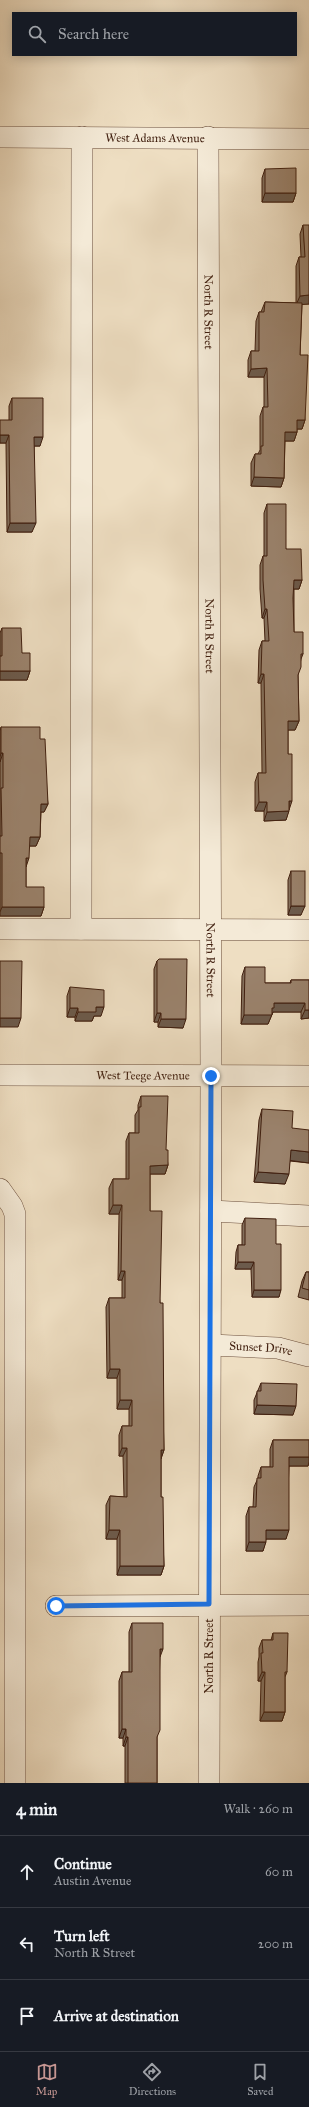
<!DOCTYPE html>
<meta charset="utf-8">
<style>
:root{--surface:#171b24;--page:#242831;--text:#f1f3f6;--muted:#9ea1a6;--line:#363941;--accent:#c59692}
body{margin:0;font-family:"IM FELL Great Primer",serif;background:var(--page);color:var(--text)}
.stop{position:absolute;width:12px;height:12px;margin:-9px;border:3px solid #1a73e8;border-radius:50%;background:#fff}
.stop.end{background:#1a73e8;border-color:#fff;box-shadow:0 1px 4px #0008}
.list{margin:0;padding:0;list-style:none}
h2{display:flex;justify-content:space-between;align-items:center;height:52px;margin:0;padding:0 16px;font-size:17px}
h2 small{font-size:13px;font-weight:400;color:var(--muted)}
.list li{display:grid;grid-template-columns:26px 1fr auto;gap:12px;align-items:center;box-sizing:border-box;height:72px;padding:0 16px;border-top:1px solid var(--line)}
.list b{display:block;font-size:15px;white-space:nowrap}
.list p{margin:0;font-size:13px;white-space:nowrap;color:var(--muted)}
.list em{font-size:13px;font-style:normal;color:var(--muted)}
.icon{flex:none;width:22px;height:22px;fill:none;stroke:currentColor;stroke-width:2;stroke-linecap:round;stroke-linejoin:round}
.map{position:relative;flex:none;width:309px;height:1783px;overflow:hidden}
.search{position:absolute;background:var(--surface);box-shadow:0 2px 10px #0003;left:12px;right:12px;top:12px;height:44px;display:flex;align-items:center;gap:10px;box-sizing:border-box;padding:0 14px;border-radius:0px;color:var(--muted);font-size:15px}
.sheet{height:268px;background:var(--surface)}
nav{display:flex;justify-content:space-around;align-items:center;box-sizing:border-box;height:56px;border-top:1px solid var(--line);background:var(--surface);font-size:11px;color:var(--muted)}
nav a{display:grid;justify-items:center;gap:2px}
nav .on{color:var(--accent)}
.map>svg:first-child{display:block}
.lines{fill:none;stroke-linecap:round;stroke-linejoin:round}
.minor-casing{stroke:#6c4f3c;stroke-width:22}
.minor{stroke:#f4ead7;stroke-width:21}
.wall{fill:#84705d;stroke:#401f0f}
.shaded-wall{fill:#6c5b4c;stroke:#401f0f}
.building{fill:#9a826c;stroke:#401f0f}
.route{stroke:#1a73e8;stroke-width:5}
.labels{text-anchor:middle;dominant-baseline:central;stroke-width:3;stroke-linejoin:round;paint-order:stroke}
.street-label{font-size:12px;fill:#401f0f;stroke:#f4ead7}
</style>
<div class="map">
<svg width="309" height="1783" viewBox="0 0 309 1783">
<rect width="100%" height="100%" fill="#eedec2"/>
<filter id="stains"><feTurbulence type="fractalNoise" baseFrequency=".005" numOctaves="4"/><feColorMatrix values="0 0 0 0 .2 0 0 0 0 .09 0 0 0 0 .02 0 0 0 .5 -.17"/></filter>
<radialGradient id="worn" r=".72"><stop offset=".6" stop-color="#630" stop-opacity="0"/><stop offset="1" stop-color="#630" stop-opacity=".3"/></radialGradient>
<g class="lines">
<!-- minor casing -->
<g class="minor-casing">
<g id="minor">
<path id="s1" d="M0,137L309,139"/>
<path id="s2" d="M208,137L211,1076L209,1783"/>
<path d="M0,929L309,930"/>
<path d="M81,929L82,137"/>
<path id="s3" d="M0,1075L309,1076"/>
<path d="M0,1189L12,1206L15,1214V1783"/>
<path d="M211,1211L309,1216"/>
<path id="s4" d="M211,1345L278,1348L309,1356"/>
<path d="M56,1606L309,1605"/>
</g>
</g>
<!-- minor -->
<use href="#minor" class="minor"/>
</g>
<!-- wall -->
<g class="wall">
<path d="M265,169L296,193L293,202H262V178Z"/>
<path d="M303,225L309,304H302L300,355L305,420L302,429H297V432L294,441H285L284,478L281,487L251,486V463L255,454H258L260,450V416L263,407H264V377H248V360L251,351H255L256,321L259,312H261L265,302L296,303V266L299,257H301L300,234Z"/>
<path d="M12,398L40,446H34L32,532H7L6,443H0L9,420V406Z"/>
<path d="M267,504L286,549L302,580L299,589H294V632L303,654L301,659L298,675L299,721L295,730H288V754L289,809L286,820L264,821V811H255V782L258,773H262L261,683H258L259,650L262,641H265L264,618H262L260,589V565L263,556H264V513Z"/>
<path d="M2,628L22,653L30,671L27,680H0V633Z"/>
<path d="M1,727L40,739L48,804L44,812H41L40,837L36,846H29L26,866V887L44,907L41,916H0V731Z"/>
<path d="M291,871L301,915H288V880Z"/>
<path d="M157,961L183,1028L158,1027V1022H154V969Z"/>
<path d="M245,967L265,983H290L291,980H309V1018L301,1019V1012H273L268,1024H241L242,976Z"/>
<path d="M70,987L101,1016H94L92,1021H75V1017H67V996Z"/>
<path d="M141,1096L166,1150L168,1165L165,1174H150V1211L160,1303L164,1450L161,1458V1497L164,1566L161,1575H117V1539H106V1505L110,1496L124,1497L123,1456H119V1435L122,1426H129V1409H117V1378H107L106,1307L109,1298H122V1280H118L119,1214H109V1188L113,1179H126V1141L129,1133H135V1115L138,1110V1105Z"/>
<path d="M262,1109L292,1128L309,1163L290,1161L285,1184L254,1182L259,1120Z"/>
<path d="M245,1218L276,1244L279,1297H252L251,1269H235L236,1252L238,1245H242V1225Z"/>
<path d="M306,1272H309V1300L298,1297L302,1281Z"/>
<path d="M261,1383L293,1415L254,1414V1400Z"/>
<path d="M273,1440H309V1462L308,1466H289L286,1539H266L263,1551H246V1516L249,1507H253L254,1487L258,1478V1476L261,1467H270V1449Z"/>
<path d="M132,1623L160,1657L157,1738V1783H125V1746H123V1738H119V1681L122,1672H129V1632Z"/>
<path d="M273,1633L287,1672L285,1677V1712L282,1721H260L261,1681H258V1662L259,1657V1648L262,1640H271Z"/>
</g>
<!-- shaded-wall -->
<g class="shaded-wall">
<path d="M265,193H296L293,202H262Z"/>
<path d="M309,295V304L296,305L300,296Z"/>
<path d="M267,368L264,377H248L251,369Z"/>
<path d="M297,420H305L302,429H294Z"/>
<path d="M285,432H297L294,441H282Z"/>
<path d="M0,435H9L6,443H0Z"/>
<path d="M34,437H43L40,446H30Z"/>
<path d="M254,477L284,478L281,487L251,486Z"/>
<path d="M10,523H36L32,532H7Z"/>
<path d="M294,580H302L299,589H291Z"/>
<path d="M265,609H267L264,618H262Z"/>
<path d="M0,671H30L27,680H0Z"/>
<path d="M261,674H264L261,683H258Z"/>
<path d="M288,721H299L295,730H284Z"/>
<path d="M1,753H3L0,762V757Z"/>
<path d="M289,801H292L289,810Z"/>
<path d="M259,802H267L264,811H255Z"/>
<path d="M41,804H48L44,812H38Z"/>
<path d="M289,811L286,820L264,821L267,812Z"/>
<path d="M30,837H40L36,846H26Z"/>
<path d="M26,858H29L26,867Z"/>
<path d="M291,906H305L301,915H288Z"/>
<path d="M2,907H44L41,916H0V912Z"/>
<path d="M274,1003H305L301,1012H273L268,1024H241L244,1015Z"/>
<path d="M96,1007H104L101,1016H94L92,1021H75L78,1012Z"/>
<path d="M70,1008H78L75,1017H67Z"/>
<path d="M305,1010H309V1018L301,1019Z"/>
<path d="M157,1013H161L158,1022H154Z"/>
<path d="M0,1018H21L18,1027H0Z"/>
<path d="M161,1019H186L183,1028L158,1027Z"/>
<path d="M291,1150L309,1152V1163L287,1160Z"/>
<path d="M168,1165L165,1174H146L150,1166Z"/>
<path d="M258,1172L289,1174L285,1184L254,1182Z"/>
<path d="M113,1205H122L119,1214H109Z"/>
<path d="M238,1262H254L251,1269H235Z"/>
<path d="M121,1271H125L122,1280H118Z"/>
<path d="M254,1290H281L279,1297H252Z"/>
<path d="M110,1369H120L117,1378H107Z"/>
<path d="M120,1400H132L129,1409H117Z"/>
<path d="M257,1405L296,1406L293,1415L254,1414Z"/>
<path d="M122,1448H127L123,1456H119Z"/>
<path d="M161,1450H164L161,1459Z"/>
<path d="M289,1457H309V1462L308,1466H286Z"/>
<path d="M109,1530H120L117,1539H106Z"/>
<path d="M266,1530H289L286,1539H263Z"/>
<path d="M249,1542H266L263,1551H246Z"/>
<path d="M120,1566H164L161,1575H117Z"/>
<path d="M160,1649H163L160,1657Z"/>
<path d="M262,1672H265L261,1681H258Z"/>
<path d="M264,1712H285L282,1721H260Z"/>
<path d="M122,1729H126L123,1738H119Z"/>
<path d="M126,1737H128L125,1746H123Z"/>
</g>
<!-- building -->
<g class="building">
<path d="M296,168V193H265V169Z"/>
<path d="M303,225H309V295L300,296L299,257H305Z"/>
<path d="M265,302L302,303L300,355H308L305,420H297V432H285L284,478L254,477L255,454H261V446H263V407H268L267,368L251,369V351H259V312H264Z"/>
<path d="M12,398H43V437H34L36,523H10L9,435H0V420H12Z"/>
<path d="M267,504H286V549H301L302,580H294L293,598L294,632H303V654H301V667L298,675L299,721H288V754H292V801H289V811L267,812V802H259L258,773H266L264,674H261L262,641H269L267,609H265L263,580V556H267Z"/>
<path d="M2,628H21L22,653H30V671H0V656H2Z"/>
<path d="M1,727H40V739H45L48,804H41L40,837H30L29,858H26V887H44V907H2V853H0V836H2L1,788H3V753H1Z"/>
<rect x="291" y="871" width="14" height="35"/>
<path d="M159,959H187L186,1019H161V1013H157V961Z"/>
<path d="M0,961H22L21,1018H0Z"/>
<path d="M245,967H265V983H291V980H309V1010H305V1003H274V1008H272V1015H244Z"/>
<path d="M70,987L104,990V1007H96V1012H78V1008H70Z"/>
<path d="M141,1096H168L166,1150H168V1165L150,1166V1211H162L160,1303H163L164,1450H161V1497H163L164,1566H120V1530H109L110,1496L127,1497V1448H122V1426H132V1400H120V1369H110L109,1298H125V1271H121L122,1205H113V1179H129V1133H139V1107H141Z"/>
<path d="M262,1109L293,1111L292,1128L309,1130V1152L291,1150L289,1174L258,1172Z"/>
<path d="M245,1218L276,1219V1244H281V1290H254V1262H238V1245H245Z"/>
<path d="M306,1272H309V1290L302,1288Z"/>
<path d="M261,1383L297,1384L296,1406L257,1405V1391H261Z"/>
<path d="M273,1440H309V1457H289V1530H266V1542H249V1507H256L257,1478H261V1467H273Z"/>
<path d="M132,1623H163V1649H160V1730L157,1737V1783H128V1737H126V1729H122V1672H132Z"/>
<path d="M273,1633H288L287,1672H285V1712H264L265,1672H262L261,1653H263L262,1640H273Z"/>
</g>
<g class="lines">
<!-- route -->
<path class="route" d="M56,1606L209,1604L211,1076"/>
</g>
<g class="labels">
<!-- street labels -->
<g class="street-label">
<text stroke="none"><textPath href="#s1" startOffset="155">West Adams Avenue</textPath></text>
<text stroke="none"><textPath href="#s2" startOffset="175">North R Street</textPath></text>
<text stroke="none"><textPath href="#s2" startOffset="499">North R Street</textPath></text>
<text stroke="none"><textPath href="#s2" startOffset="823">North R Street</textPath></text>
<text stroke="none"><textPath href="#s3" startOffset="143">West Teege Avenue</textPath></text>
<text stroke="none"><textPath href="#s4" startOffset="50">Sunset Drive</textPath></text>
<text transform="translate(209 1656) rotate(-90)">North R Street</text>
</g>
</g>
<rect width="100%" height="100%" filter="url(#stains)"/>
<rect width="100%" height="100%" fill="url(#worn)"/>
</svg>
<div class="stop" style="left:56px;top:1606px"></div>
<div class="stop end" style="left:211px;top:1076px"></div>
<div class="search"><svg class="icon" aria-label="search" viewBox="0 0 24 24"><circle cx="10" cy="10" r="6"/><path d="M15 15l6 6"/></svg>Search here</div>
</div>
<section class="sheet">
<h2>4 min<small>Walk · 260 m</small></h2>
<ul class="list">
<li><svg class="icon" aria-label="ahead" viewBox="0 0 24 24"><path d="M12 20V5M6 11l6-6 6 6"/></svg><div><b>Continue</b><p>Austin Avenue</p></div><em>60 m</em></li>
<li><svg class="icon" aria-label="left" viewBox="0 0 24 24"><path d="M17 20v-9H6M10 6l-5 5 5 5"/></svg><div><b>Turn left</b><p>North R Street</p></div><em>200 m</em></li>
<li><svg class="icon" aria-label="arrive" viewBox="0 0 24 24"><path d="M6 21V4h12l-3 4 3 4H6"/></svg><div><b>Arrive at destination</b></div></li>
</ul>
</section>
<nav>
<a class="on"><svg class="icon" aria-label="map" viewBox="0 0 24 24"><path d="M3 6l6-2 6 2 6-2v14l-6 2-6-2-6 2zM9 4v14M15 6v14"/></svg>Map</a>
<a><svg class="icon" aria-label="directions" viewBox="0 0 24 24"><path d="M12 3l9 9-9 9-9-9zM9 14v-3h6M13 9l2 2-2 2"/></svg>Directions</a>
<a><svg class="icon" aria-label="saved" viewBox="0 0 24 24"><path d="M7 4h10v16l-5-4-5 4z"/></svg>Saved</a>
</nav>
